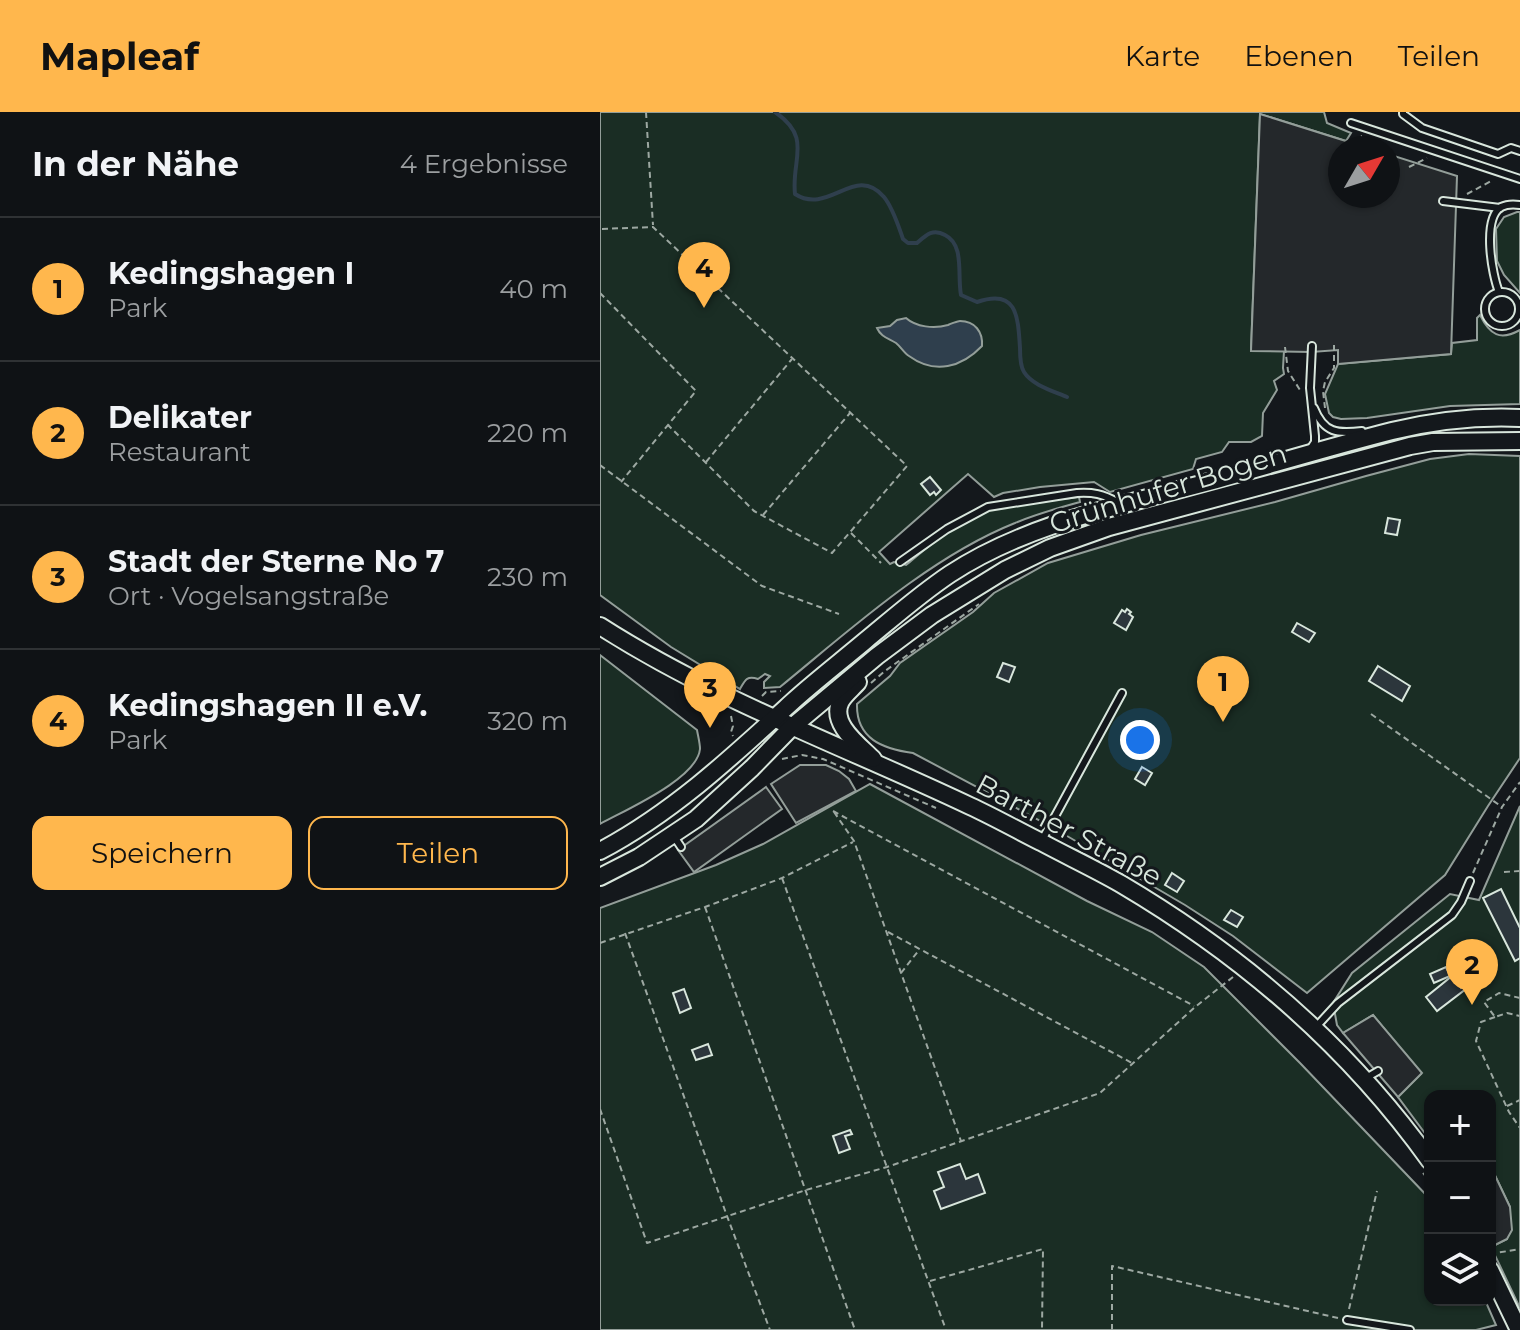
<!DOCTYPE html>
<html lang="de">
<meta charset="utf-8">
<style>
:root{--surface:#0f1215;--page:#181b1e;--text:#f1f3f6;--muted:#9b9ea0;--line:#2f3234;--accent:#ffb74d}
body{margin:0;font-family:Montserrat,sans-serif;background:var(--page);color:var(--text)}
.controls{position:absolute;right:24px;bottom:24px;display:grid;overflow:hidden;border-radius:16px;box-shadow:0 2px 6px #0004}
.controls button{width:72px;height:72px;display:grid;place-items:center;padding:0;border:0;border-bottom:2px solid var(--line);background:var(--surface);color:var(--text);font:40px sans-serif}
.compass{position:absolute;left:728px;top:24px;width:72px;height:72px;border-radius:50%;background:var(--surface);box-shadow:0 2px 6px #0004;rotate:51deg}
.you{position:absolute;left:540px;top:628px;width:28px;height:28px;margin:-20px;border:6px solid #fff;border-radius:50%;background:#1a73e8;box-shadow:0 0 0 12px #1a73e833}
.badge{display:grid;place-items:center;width:52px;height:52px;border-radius:50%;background:var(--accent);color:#111;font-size:26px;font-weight:700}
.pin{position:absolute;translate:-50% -66px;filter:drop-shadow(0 2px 4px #0008)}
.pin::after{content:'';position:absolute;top:42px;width:28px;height:24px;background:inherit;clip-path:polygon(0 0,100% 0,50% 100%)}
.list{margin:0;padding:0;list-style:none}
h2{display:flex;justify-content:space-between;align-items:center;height:104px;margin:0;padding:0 32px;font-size:34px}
h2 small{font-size:26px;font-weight:400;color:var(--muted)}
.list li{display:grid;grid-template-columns:52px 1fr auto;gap:24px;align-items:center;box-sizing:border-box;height:144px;padding:0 32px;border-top:2px solid var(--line)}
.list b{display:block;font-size:30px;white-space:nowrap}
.list p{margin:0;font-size:26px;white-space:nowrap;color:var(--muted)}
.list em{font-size:26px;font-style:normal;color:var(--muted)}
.actions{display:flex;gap:16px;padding:24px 32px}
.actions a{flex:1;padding:18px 0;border:2px solid var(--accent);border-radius:16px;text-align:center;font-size:28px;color:var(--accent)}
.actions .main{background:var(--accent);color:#111}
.icon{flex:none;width:44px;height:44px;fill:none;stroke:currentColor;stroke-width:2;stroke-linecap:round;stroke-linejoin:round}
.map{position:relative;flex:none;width:920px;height:1218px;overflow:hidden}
header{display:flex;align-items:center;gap:48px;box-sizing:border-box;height:112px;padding:0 40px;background:var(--accent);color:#111}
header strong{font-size:38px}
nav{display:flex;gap:44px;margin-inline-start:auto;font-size:28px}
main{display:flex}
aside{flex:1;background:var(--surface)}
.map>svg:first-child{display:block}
.green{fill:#1a2d24;stroke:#939e99;stroke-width:2}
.parking{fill:#24282b;stroke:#939e99;stroke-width:2}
.water{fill:#2f3f4d;stroke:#939e99;stroke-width:2}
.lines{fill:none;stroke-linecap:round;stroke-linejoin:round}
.stream{stroke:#2f3f4d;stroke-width:4}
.building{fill:#2c363c;stroke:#d8e6dc;stroke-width:2}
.lane-casing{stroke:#d8e6dc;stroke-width:10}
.secondary-casing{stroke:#d8e6dc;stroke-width:20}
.path{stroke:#9da8a2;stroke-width:2;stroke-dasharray:6 4;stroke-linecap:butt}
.lane{stroke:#14181c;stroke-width:6}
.secondary{stroke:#14181c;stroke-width:16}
.labels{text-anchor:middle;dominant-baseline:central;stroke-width:6;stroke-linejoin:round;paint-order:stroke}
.street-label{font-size:28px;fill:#d8e6dc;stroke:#14181c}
</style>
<header>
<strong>Mapleaf</strong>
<nav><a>Karte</a><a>Ebenen</a><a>Teilen</a></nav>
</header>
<main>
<aside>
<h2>In der Nähe<small>4 Ergebnisse</small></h2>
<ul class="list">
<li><span class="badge">1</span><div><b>Kedingshagen I</b><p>Park</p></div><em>40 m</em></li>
<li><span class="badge">2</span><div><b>Delikater</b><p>Restaurant</p></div><em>220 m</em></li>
<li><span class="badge">3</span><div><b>Stadt der Sterne No 7</b><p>Ort · Vogelsangstraße</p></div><em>230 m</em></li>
<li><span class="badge">4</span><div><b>Kedingshagen II e.V.</b><p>Park</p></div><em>320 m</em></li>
</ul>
<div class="actions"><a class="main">Speichern</a><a>Teilen</a></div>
</aside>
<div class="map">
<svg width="920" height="1218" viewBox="0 0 920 1218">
<rect width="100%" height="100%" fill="#14181c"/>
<!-- green -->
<g class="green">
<path d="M0,0H724L727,11L751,21L746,29L660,2L651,238L684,239L683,256L684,262L674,269L677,278L663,301L662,324L651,330H629L622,340L596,347L593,357L510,380L494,370L440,375L403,381L394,385L368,362L279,440L290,452L294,450L306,453C329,434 351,414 379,402C407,390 448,389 479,385L480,390C458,396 436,402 415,411C330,445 251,517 180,575L164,576V570L170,564L165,562L158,567C147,563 145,568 140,577L71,535L0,483Z"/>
<path d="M917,100H920V181L904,163L897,149L896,117L904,105Z"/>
<path d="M880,203C890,223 900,229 920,218V292L850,294L767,306L741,307L733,305L729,301L725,282L738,252L851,242L852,231L877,228V206Z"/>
<path d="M869,342L920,344V646L888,694L845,763L707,881L633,824L585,793L450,714L313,641C283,637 256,627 257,592L290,564L300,551L373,500L394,481L448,451L541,423L675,390L766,364L830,347Z"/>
<path d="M0,543L97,618C98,624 100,631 100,637C97,667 25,698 0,712Z"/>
<path d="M270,672L487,789L552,820L604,855L700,951L830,1087V1188H885L896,1213L876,1218H0V796L116,753L163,732Z"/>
<path d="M920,694V1196L891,1135L907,1127L910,1095L890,1053V984H830V1028L798,985L821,962L773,903L743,921L737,913L733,891L752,861L850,782L879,788Z"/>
</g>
<!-- parking -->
<g class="parking">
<path d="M660,2L768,36H740V84H788V42L857,64L851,242L738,252V238L711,240L651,239Z"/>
<path d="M200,653H226L239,659L249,667L256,679L196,711L171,672Z"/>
<path d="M166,675L182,697L94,760L78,738Z"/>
<path d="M773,903L822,961L798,985L743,921Z"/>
<path d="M890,1053L910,1095L912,1118L907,1127L891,1135Z"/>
</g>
<!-- water -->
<path class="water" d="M306,206C316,215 334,217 348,213C350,212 358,209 360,209C375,209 383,220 382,234C362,255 335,263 309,244C304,241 301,235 296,231C288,226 281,225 277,216L290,214L297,208Z"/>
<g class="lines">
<!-- stream -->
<path class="stream" d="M175,0C213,26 191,47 195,82C229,104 255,51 284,85C293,96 298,113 303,127L308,131H317C326,123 333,116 345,123C365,133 357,163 361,183L377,190C417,176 418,204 420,236C420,243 420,254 424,260C432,273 453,279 467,285"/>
</g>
<!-- building -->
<g class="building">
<path d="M330,365L341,378L336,383L334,380L330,383L321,372Z"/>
<path d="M788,406L800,408L797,423L785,421Z"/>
<path d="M527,497L531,500L529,502L533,505L526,518L514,511L522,498L525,500Z"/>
<path d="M697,511L715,521L709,530L692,520Z"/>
<path d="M403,551L415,555L409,570L397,565Z"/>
<path d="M778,554L810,574L802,589L769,569Z"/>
<path d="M542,655L552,661L545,673L535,667Z"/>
<path d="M572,761L584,769L577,780L565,773Z"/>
<path d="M901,777L920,816V846L915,849L883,786Z"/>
<path d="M631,798L643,805L637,815L624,808Z"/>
<path d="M846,855L850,864L834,871L830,862Z"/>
<path d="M881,862L886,869L870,882L866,877L837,899L826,885L852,864L861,876Z"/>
<path d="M84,877L91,896L80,901L73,881Z"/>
<path d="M108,932L112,943L96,948L92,938Z"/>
<path d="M250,1018L252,1022L245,1024L250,1037L239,1041L233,1024Z"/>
<path d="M360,1052L366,1067L378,1062L385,1081L341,1097L334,1079L344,1075L338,1060Z"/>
</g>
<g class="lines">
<!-- lane casing -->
<g class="lane-casing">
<g id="lane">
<path d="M803,0V2L822,16L898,42L911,36L920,39"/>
<path d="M751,11L920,67"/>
<path d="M843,89L900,96"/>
<circle cx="902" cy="197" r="17"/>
<path d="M899,180C892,163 882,107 901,95C907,92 914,92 920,93"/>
<path d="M714,296C724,321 737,322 762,319"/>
<path d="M709,339L715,330V324L710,276L712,234"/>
<path d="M300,450L347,417L388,395L477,381C493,380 503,382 517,390"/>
<path d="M73,723L81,735"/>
<path d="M441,730L522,581"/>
<path d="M715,916L738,891L852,803L861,790L870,769"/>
<path d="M766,966L778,959"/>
<path d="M747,1208L810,1218"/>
</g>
</g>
<!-- secondary casing -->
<g class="secondary-casing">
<g id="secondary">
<path d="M0,514C117,589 246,635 370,694C394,705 417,718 441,730C467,744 495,757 521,772C643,844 747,933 830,1049"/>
<path d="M258,570C253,576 245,582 241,589C229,611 259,633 273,647"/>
<path d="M0,739C72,701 131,646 191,591C214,570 240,550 265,529C293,506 320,482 350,462C426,412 519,394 605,371C667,354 729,335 792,319C834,309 876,304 920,306"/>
<path d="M0,765L39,745L96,707L152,656L192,615L277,544L332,503L405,458L450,436L509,415L810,334L833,330L920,329"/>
<path d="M890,1158L919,1218"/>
</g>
</g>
<!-- path -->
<g class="path">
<path d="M46,0L53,113"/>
<path d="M743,33L762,24"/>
<path d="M809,55L827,46"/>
<path d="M867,82L893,68"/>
<path d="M2,117L53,115L307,354L232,441L154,399L68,313"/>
<path d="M0,181L96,279L21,370"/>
<path d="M685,235L688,259L700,278"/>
<path d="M725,296L723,279L725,270L734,256V233"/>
<path d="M106,350L192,247"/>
<path d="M0,353L162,474L239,502"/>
<path d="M163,403L250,301"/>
<path d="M251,421L281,451"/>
<path d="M271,571L285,559L379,492"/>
<path d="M162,584L166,580L181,579"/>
<path d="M771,602L902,695"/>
<path d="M131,604L133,614L131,620L133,624"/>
<path d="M182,647L202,643L223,647L336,696"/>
<path d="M233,699L594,894"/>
<path d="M234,700L254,729L361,1029"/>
<path d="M904,760L920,759"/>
<path d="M873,761L902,695L920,670"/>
<path d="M182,766L346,1218"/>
<path d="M105,795L255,1218"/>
<path d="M288,820L532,951"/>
<path d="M25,821L127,1104L170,1218"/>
<path d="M0,831L105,795L182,766L253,730"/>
<path d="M301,861L319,838"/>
<path d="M920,886L899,881L884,890L895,905L907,901L920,904"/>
<path d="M895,905L881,910L876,929L909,1000L920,1016"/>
<path d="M907,994L920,988"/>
<path d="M0,997L47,1131L206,1078L287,1055L500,981L595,895L633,865"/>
<path d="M823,1061L830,1070"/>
<path d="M890,1142L920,1137"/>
<path d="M330,1169L443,1137L442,1218"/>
<path d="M749,1197L777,1079"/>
<path d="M512,1218V1154L738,1206"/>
</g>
<!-- lane -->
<use href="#lane" class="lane"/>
<!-- secondary -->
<use href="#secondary" class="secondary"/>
</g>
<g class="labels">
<!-- street labels -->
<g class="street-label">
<text transform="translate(568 376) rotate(-17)">Grünhufer Bogen</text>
<text transform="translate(469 718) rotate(28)">Barther Straße</text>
</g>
</g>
</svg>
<div class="controls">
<button>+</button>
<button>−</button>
<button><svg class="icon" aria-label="layers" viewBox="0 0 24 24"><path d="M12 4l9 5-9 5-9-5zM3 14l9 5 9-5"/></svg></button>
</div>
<svg class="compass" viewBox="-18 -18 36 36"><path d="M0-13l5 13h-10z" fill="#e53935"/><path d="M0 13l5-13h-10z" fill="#9b9ea0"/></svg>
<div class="you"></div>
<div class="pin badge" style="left:623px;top:610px">1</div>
<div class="pin badge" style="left:872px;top:893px">2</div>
<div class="pin badge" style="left:110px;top:616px">3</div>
<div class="pin badge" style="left:104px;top:196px">4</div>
</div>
</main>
